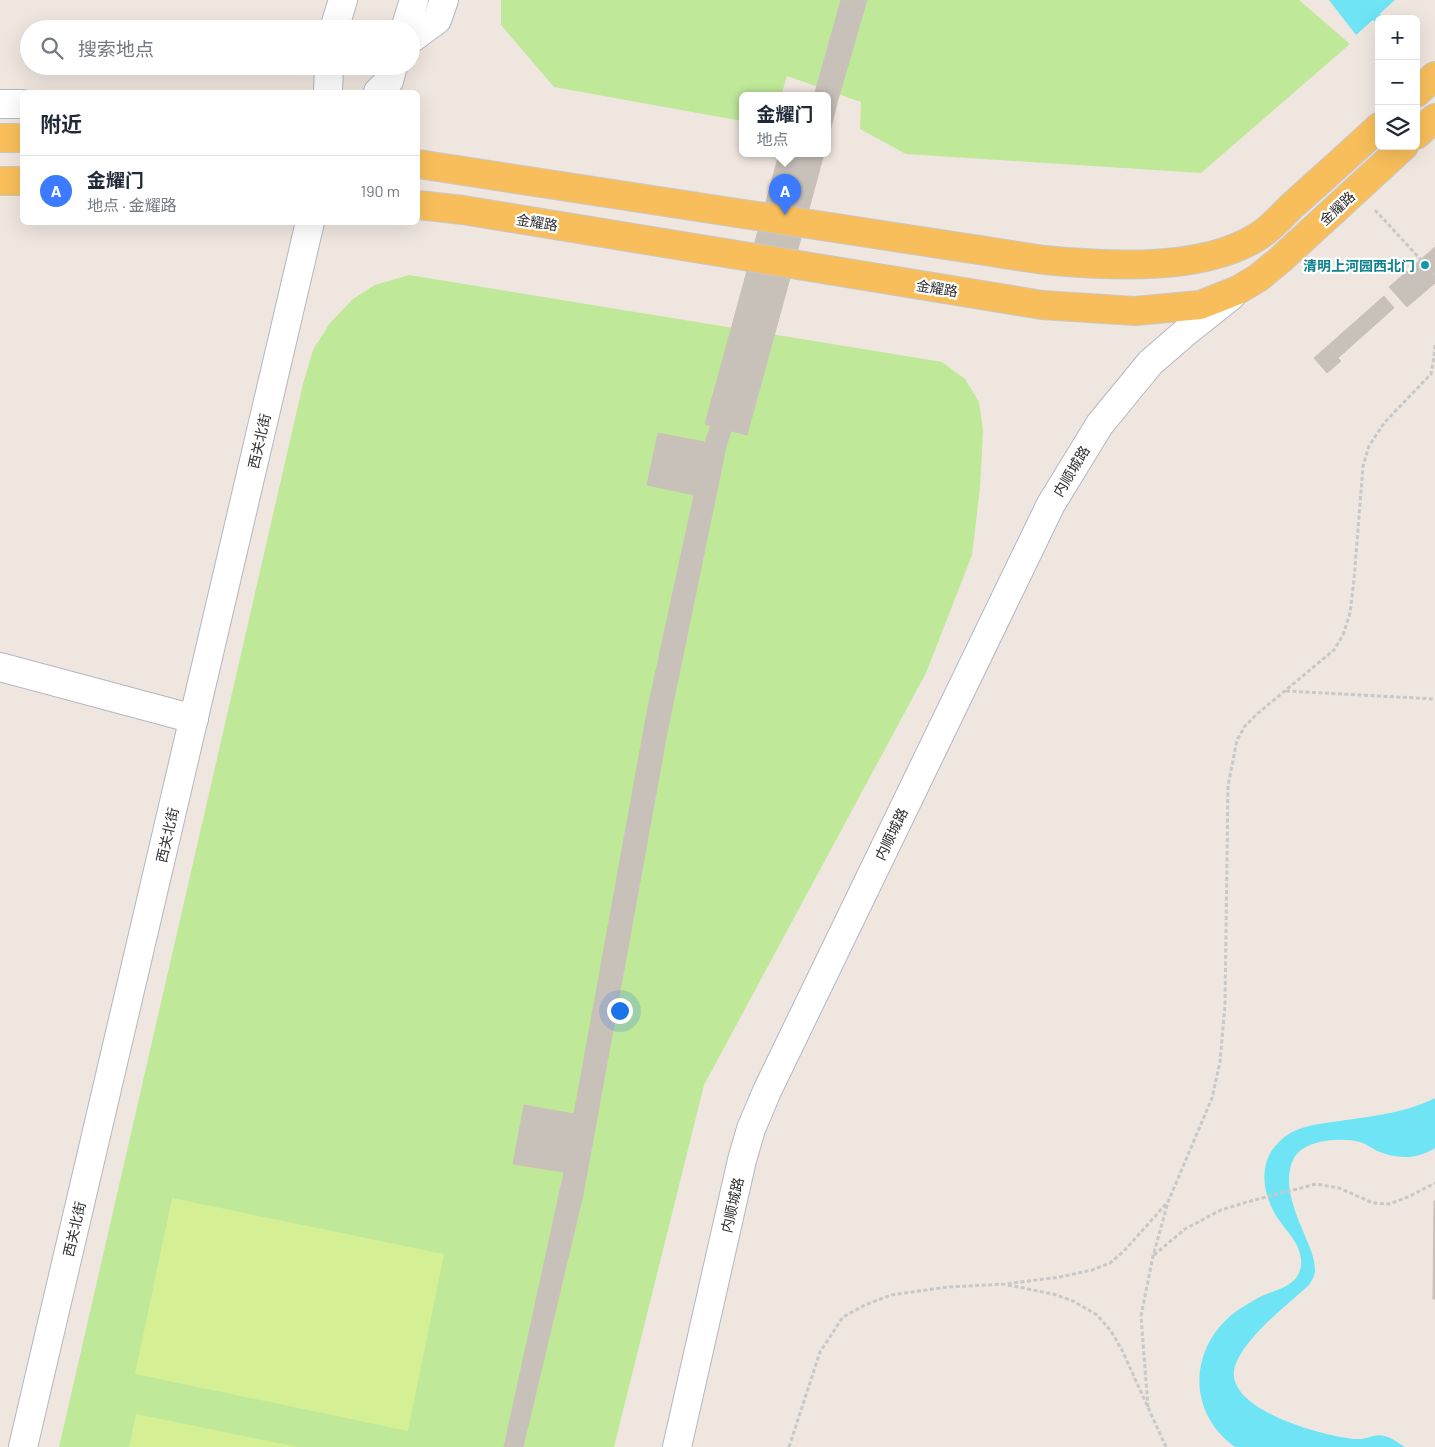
<!DOCTYPE html>
<html lang="zh">
<meta charset="utf-8">
<style>
:root{--surface:#fff;--page:#f2f2f3;--text:#1f2937;--muted:#747a83;--line:#e0e1e3;--accent:#3c7bff}
body{margin:0;font-family:Barlow,"Noto Sans SC",sans-serif;background:var(--page);color:var(--text)}
.controls{position:absolute;right:15px;top:15px;display:grid;overflow:hidden;border-radius:8px;box-shadow:0 5px 20px #0002}
.controls button{width:45px;height:45px;display:grid;place-items:center;padding:0;border:0;border-bottom:1px solid var(--line);background:var(--surface);color:var(--text);font:25px sans-serif}
.you{position:absolute;left:619px;top:1010px;width:18px;height:18px;margin:-12px;border:4px solid #fff;border-radius:50%;background:#1a73e8;box-shadow:0 0 0 8px #1a73e833}
.badge{display:grid;place-items:center;width:32px;height:32px;border-radius:50%;background:var(--accent);color:#fff;font-size:16px;font-weight:700}
.pin{position:absolute;translate:-50% -41px;filter:drop-shadow(0 1px 2px #0008)}
.pin::after{content:'';position:absolute;top:26px;width:18px;height:15px;background:inherit;clip-path:polygon(0 0,100% 0,50% 100%)}
.popup{position:absolute;left:739px;top:92px;width:92px;height:65px;box-sizing:border-box;display:grid;place-content:center;border-radius:8px;background:var(--surface);filter:drop-shadow(0 1px 4px #0005);font-size:16px;white-space:nowrap;color:var(--muted)}
.popup b{font-size:19px;color:var(--text)}
.popup::after{content:'';position:absolute;left:50%;top:100%;margin-left:-10px;border:10px solid transparent;border-top-color:var(--surface)}
.list{margin:0;padding:0;list-style:none}
h2{display:flex;justify-content:space-between;align-items:center;height:65px;margin:0;padding:0 20px;font-size:21px}
h2 small{font-size:16px;font-weight:400;color:var(--muted)}
.list li{display:grid;grid-template-columns:32px 1fr auto;gap:15px;align-items:center;box-sizing:border-box;height:70px;padding:0 20px;border-top:1px solid var(--line)}
.list b{display:block;font-size:19px;white-space:nowrap}
.list p{margin:0;font-size:16px;white-space:nowrap;color:var(--muted)}
.list em{font-size:16px;font-style:normal;color:var(--muted)}
.icon{flex:none;width:28px;height:28px;fill:none;stroke:currentColor;stroke-width:2;stroke-linecap:round;stroke-linejoin:round}
.map{position:relative;flex:none;width:1435px;height:1447px;overflow:hidden}
.search{position:absolute;background:var(--surface);box-shadow:0 5px 20px #0002;left:20px;top:20px;width:400px;height:55px;display:flex;align-items:center;gap:12px;box-sizing:border-box;padding:0 18px;border-radius:28px;color:var(--muted);font-size:19px}
.panel{position:absolute;background:var(--surface);box-shadow:0 5px 20px #0002;left:20px;top:90px;width:400px;height:135px;border-radius:8px}
.map>svg:first-child{display:block}
.green{fill:#bfe899}
.pitch{fill:#d5ef94}
.water{fill:#6ee4f5}
.lines{fill:none;stroke-linecap:round;stroke-linejoin:round}
.stream{stroke:#6ee4f5;stroke-width:9}
.building{fill:#c8c1ba;stroke:#cbc1b8}
.minor-casing{stroke:#b3b7c1;stroke-width:30}
.major-casing{stroke:#c8c8c8;stroke-width:30}
.path{stroke:#c8c8c8;stroke-width:3;stroke-dasharray:4 2.5;stroke-linecap:butt}
.minor{stroke:#fff;stroke-width:28}
.major{stroke:#f8be5b;stroke-width:28}
.culture-dot{fill:#0f9aa8;stroke:#fff;stroke-width:2}
.labels{text-anchor:middle;dominant-baseline:central;stroke-width:4.5;stroke-linejoin:round;paint-order:stroke}
.street-label{font-size:14px;fill:#2d2d2d;stroke:#fff}
.culture-label{font-size:14px;font-weight:bold;fill:#0d838f;stroke:#fff;text-anchor:end}
</style>
<div class="map">
<svg width="1435" height="1447" viewBox="0 0 1435 1447">
<rect width="100%" height="100%" fill="#efe6df"/>
<!-- green -->
<g class="green">
<path d="M501,0H1299L1350,44L1201,173L906,154L860,129L861,102L787,76L781,96H742V121L554,87L501,25Z"/>
<path d="M409,275L942,362L965,379L979,402L983,430L980,488L972,555L926,673L704,1085L614,1447H59L303,384L313,350L330,323L353,299L375,285Z"/>
</g>
<!-- pitch -->
<g class="pitch">
<path d="M172,1198L444,1254L408,1431L135,1374Z"/>
<path d="M136,1414L298,1447H129Z"/>
</g>
<!-- water -->
<g class="water">
<path d="M1329,0H1395L1356,35Z"/>
<path d="M1435,1098V1148C1417,1160 1397,1159 1377,1151C1372,1148 1366,1144 1360,1142C1342,1137 1304,1139 1294,1158C1282,1180 1294,1210 1303,1231C1308,1244 1315,1256 1315,1271C1315,1276 1312,1280 1309,1285C1286,1306 1245,1337 1235,1366C1222,1408 1318,1434 1347,1438C1351,1439 1355,1439 1359,1439C1367,1439 1376,1433 1385,1436C1392,1438 1398,1443 1405,1447H1235C1191,1416 1187,1357 1227,1319C1234,1312 1249,1303 1258,1298C1269,1292 1282,1290 1292,1282C1299,1277 1302,1267 1301,1259C1299,1239 1281,1227 1273,1210C1261,1187 1260,1159 1280,1141C1296,1125 1319,1124 1340,1121C1372,1116 1406,1113 1435,1098Z"/>
</g>
<g class="lines">
<!-- stream -->
<path class="stream" d="M1355,0L1379,19"/>
</g>
<!-- building -->
<g class="building">
<path d="M841,0H867L837,103L828,101V96H814Z"/>
<path d="M796,92L811,96H794Z"/>
<path d="M828,101L837,103L828,140Z"/>
<path d="M779,154H824L747,435L705,424Z"/>
<path d="M1435,247V283L1407,307L1389,287Z"/>
<path d="M1384,296L1394,308L1338,358L1341,361L1327,373L1314,358Z"/>
<path d="M711,425L731,431L726,447L667,733L583,1195L523,1447H504L564,1172L513,1164L524,1105L574,1114L647,712L694,495L647,485L658,433L705,442Z"/>
<path d="M1434,1201H1435V1299H1433Z"/>
</g>
<g class="lines">
<!-- minor casing -->
<g class="minor-casing">
<g id="minor">
<path d="M334,29L343,0"/>
<path d="M405,29L414,0"/>
<path d="M411,39L437,20L444,0"/>
<path d="M328,92L329,66"/>
<path d="M378,92L389,81L393,66"/>
<path d="M0,104H22"/>
<path d="M0,667L194,719"/>
<path d="M23,1447L310,222"/>
<path d="M677,1447L742,1160L751,1129L767,1091L1051,504L1100,424L1150,363L1187,331L1231,296"/>
</g>
</g>
<!-- major casing -->
<g class="major-casing">
<g id="major">
<path d="M1416,93L1435,76"/>
<path d="M1416,135L1435,118"/>
<path d="M0,138H22"/>
<path d="M418,164L1044,260C1107,266 1202,272 1257,237C1271,229 1282,215 1294,204C1322,179 1351,153 1379,127"/>
<path d="M0,181H22"/>
<path d="M418,205L463,210L1042,305L1135,311L1200,305L1238,290L1258,278L1280,260L1404,146"/>
</g>
</g>
<!-- path -->
<g class="path">
<path d="M1375,210L1435,275"/>
<path d="M1286,691L1435,699"/>
<path d="M1154,1255L1185,1229L1221,1210L1247,1202L1316,1184L1339,1188L1373,1203L1389,1204L1408,1197L1435,1183"/>
<path d="M1008,1285L1053,1294L1073,1301L1097,1315L1111,1331L1122,1350L1166,1447"/>
<path d="M1148,1407L1141,1316L1153,1256L1168,1202L1212,1098L1220,1062L1225,1005L1228,786L1237,740L1245,726L1257,714L1334,650L1343,635L1350,613L1354,580L1363,466L1369,446L1384,423L1431,374L1434,357L1435,345"/>
<path d="M789,1447L820,1352L843,1317L865,1305L891,1295L948,1287L1005,1284L1060,1277L1092,1270L1110,1263L1124,1251L1166,1204"/>
</g>
<!-- minor -->
<use href="#minor" class="minor"/>
<!-- major -->
<use href="#major" class="major"/>
</g>
<!-- markers -->
<circle class="culture-dot" cx="1425" cy="265" r="5"/>
<g class="labels">
<!-- street labels -->
<g class="street-label">
<text transform="translate(1337 208) rotate(-43)">金耀路</text>
<text transform="translate(537 222) rotate(9)">金耀路</text>
<text transform="translate(937 288) rotate(9)">金耀路</text>
<text transform="translate(259 441) rotate(-77)">西关北街</text>
<text transform="translate(1071 471) rotate(-59)">内顺城路</text>
<text transform="translate(891 834) rotate(-64)">内顺城路</text>
<text transform="translate(167 835) rotate(-77)">西关北街</text>
<text transform="translate(732 1205) rotate(-77)">内顺城路</text>
<text transform="translate(74 1229) rotate(-77)">西关北街</text>
</g>
<!-- culture labels -->
<g class="culture-label">
<text x="1415" y="265">清明上河园西北门</text>
</g>
</g>
</svg>
<div class="controls">
<button>+</button>
<button>−</button>
<button><svg class="icon" aria-label="layers" viewBox="0 0 24 24"><path d="M12 4l9 5-9 5-9-5zM3 14l9 5 9-5"/></svg></button>
</div>
<div class="you"></div>
<div class="pin badge" style="left:785px;top:215px">A</div>
<div class="popup"><b>金耀门</b>地点</div>
<div class="search"><svg class="icon" aria-label="search" viewBox="0 0 24 24"><circle cx="10" cy="10" r="6"/><path d="M15 15l6 6"/></svg>搜索地点</div>
<section class="panel">
<h2>附近<small></small></h2>
<ul class="list">
<li><span class="badge">A</span><div><b>金耀门</b><p>地点 · 金耀路</p></div><em>190 m</em></li>
</ul>
</section>
</div>
